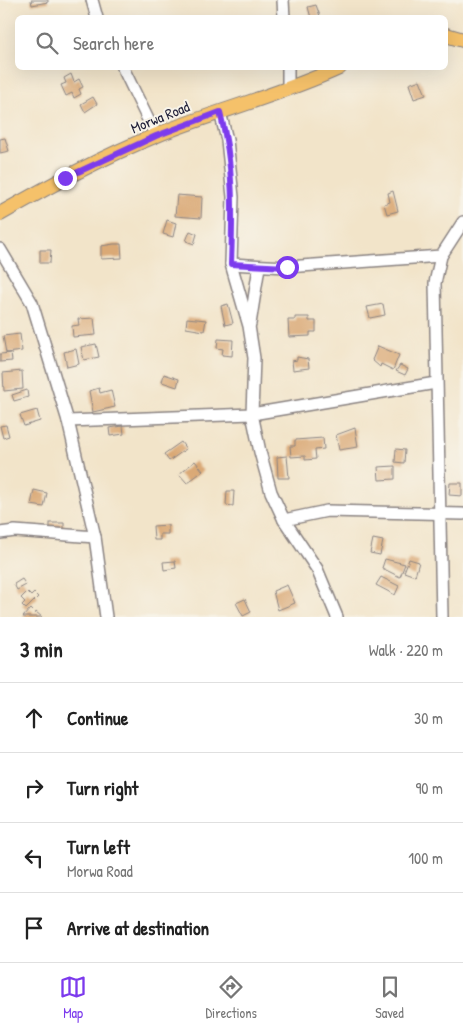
<!DOCTYPE html>
<meta charset="utf-8">
<style>
:root{--surface:#fff;--page:#f2f2f2;--text:#222;--muted:#767676;--line:#e0e0e0;--accent:#7c3aed}
body{margin:0;font-family:"Patrick Hand",sans-serif;background:var(--page);color:var(--text)}
.stop{position:absolute;width:15px;height:15px;margin:-11px;border:4px solid #7c3aed;border-radius:50%;background:#fff}
.stop.end{background:#7c3aed;border-color:#fff;box-shadow:0 1px 5px #0008}
.list{margin:0;padding:0;list-style:none}
h2{display:flex;justify-content:space-between;align-items:center;height:65px;margin:0;padding:0 20px;font-size:21px}
h2 small{font-size:16px;font-weight:400;color:var(--muted)}
.list li{display:grid;grid-template-columns:32px 1fr auto;gap:15px;align-items:center;box-sizing:border-box;height:70px;padding:0 20px;border-top:1px solid var(--line)}
.list b{display:block;font-size:19px;white-space:nowrap}
.list p{margin:0;font-size:16px;white-space:nowrap;color:var(--muted)}
.list em{font-size:16px;font-style:normal;color:var(--muted)}
.icon{flex:none;width:28px;height:28px;fill:none;stroke:currentColor;stroke-width:2;stroke-linecap:round;stroke-linejoin:round}
.map{position:relative;flex:none;width:463px;height:617px;overflow:hidden}
.search{position:absolute;background:var(--surface);box-shadow:0 5px 20px #0002;left:15px;right:15px;top:15px;height:55px;display:flex;align-items:center;gap:12px;box-sizing:border-box;padding:0 18px;border-radius:8px;color:var(--muted);font-size:19px}
.sheet{height:345px;background:var(--surface)}
nav{display:flex;justify-content:space-around;align-items:center;box-sizing:border-box;height:70px;border-top:1px solid var(--line);background:var(--surface);font-size:14px;color:var(--muted)}
nav a{display:grid;justify-items:center;gap:2px}
nav .on{color:var(--accent)}
.map>svg:first-child{display:block}
.building{fill:#daa976}
.lines{fill:none;stroke-linecap:round;stroke-linejoin:round}
.minor-casing{stroke:#8a8382;stroke-width:14}
.major-casing{stroke:#8a8382;stroke-width:16}
.minor{stroke:#fff;stroke-width:11}
.major{stroke:#f5c16b;stroke-width:14}
.route{stroke:#7c3aed;stroke-width:6}
.labels{text-anchor:middle;dominant-baseline:central;stroke-width:4;stroke-linejoin:round;paint-order:stroke}
.street-label{font-size:15px;fill:#22223b;stroke:#f7f3e8}
</style>
<div class="map">
<svg width="463" height="617" viewBox="0 0 463 617">
<rect width="100%" height="100%" fill="#f7f3e8"/>
<filter id="ink" filterUnits="userSpaceOnUse"><feTurbulence type="fractalNoise" baseFrequency=".02" numOctaves="2"/><feDisplacementMap in="SourceGraphic" scale="10" xChannelSelector="R" yChannelSelector="G"/><feConvolveMatrix kernelMatrix="1 2 1 2 8 2 1 2 1" color-interpolation-filters="sRGB"/></filter>
<filter id="wash" filterUnits="userSpaceOnUse"><feTurbulence type="fractalNoise" baseFrequency=".0096" numOctaves="4" result="noise"/><feDisplacementMap in="SourceGraphic" scale="20" xChannelSelector="R" yChannelSelector="G"/><feGaussianBlur stdDeviation="1.12" result="paint"/><feColorMatrix in="noise" values="0 0 0 0 0 0 0 0 0 0 0 0 0 0 0 0 0 1.4 0 .05"/><feComposite in="paint" operator="in"/></filter>
<g filter="url(#wash)">
<rect width="100%" height="100%" fill="#f2e4c9"/>
<g id="blocks">
<!-- building -->
<g class="building">
<path d="M31,0H48V2L32,5Z"/>
<path d="M316,5L320,16L311,18L308,7Z"/>
<path d="M71,74L74,82L79,79L83,87L79,89L81,94L74,98L72,93L66,96L61,85L66,83L64,78Z"/>
<path d="M420,80L426,95L414,99L409,84Z"/>
<path d="M93,97L97,104L85,112L81,104Z"/>
<path d="M5,138L9,151L0,153V139Z"/>
<path d="M393,191L398,211L387,214L384,204L390,202L388,193Z"/>
<path d="M177,195L202,197L201,218L175,216Z"/>
<path d="M167,220L176,223L173,237L163,234Z"/>
<path d="M190,231L197,234L194,244L186,241Z"/>
<path d="M114,244H121L122,258L101,259V246Z"/>
<path d="M40,250H51L50,263H40Z"/>
<path d="M228,304L233,323L225,325L221,306Z"/>
<path d="M383,304L385,315L370,318L367,307Z"/>
<path d="M295,317H309V321H316V332H310V336L289,337L288,320H295Z"/>
<path d="M94,318L96,335L73,337L72,326L79,325L78,319Z"/>
<path d="M187,318L206,320L204,331L186,328Z"/>
<path d="M20,334L22,351L6,353L3,336Z"/>
<path d="M218,339L233,340L232,356L222,355L223,349L217,348Z"/>
<path d="M96,344L99,357L84,360L81,347Z"/>
<path d="M378,346L399,355L393,370L381,364L380,367L372,360Z"/>
<path d="M76,349L79,364L67,367L64,352Z"/>
<path d="M11,353L12,361L0,362V354Z"/>
<path d="M297,357L308,359L309,368L293,370L292,361L297,360Z"/>
<path d="M400,365L408,369L405,375L396,371Z"/>
<path d="M22,371L23,389L4,391L3,373Z"/>
<path d="M164,374L179,379L177,387L162,382Z"/>
<path d="M99,388L100,393L111,390L115,407L93,412L89,391Z"/>
<path d="M27,390L28,397L14,401L12,395Z"/>
<path d="M37,410L40,421L24,426L20,415Z"/>
<path d="M6,425L9,436L3,438L0,426Z"/>
<path d="M123,426L124,434L110,436L109,428Z"/>
<path d="M355,428L358,447L339,450L336,435Z"/>
<path d="M323,438L324,449L315,450L316,459L305,460V456L291,457L290,446H295V440Z"/>
<path d="M181,442L186,449L169,461L164,454Z"/>
<path d="M396,449L405,450L404,463L395,462Z"/>
<path d="M287,456L289,478H278L277,457Z"/>
<path d="M195,461L203,471L187,483L179,474Z"/>
<path d="M395,466V479L379,480L378,467Z"/>
<path d="M450,483H462V496L449,495Z"/>
<path d="M34,490L47,493L44,507L31,505Z"/>
<path d="M227,491H234L233,506L226,505Z"/>
<rect x="50" y="523" width="14" height="9"/>
<path d="M168,525V534H160V540H154L153,526Z"/>
<path d="M373,539L383,541L380,555L370,553Z"/>
<path d="M385,559L405,564L400,577L382,568Z"/>
<path d="M409,559L419,562L415,576L404,572Z"/>
<path d="M175,561L176,568L164,570L163,562Z"/>
<path d="M381,577L399,586L395,595L376,585Z"/>
<path d="M22,579L26,585L17,590L14,584Z"/>
<path d="M287,585L295,603L278,610L273,591Z"/>
<path d="M27,592L31,596L34,593L38,597L26,609L22,605L25,602L21,598Z"/>
<path d="M245,599L251,612L243,616L236,603Z"/>
<path d="M30,609L35,614L36,612L42,617H23Z"/>
</g>
</g>
</g>
<g filter="url(#ink)">
<use href="#blocks" fill-opacity="0" stroke="#8a8382" stroke-width="1"/>
<g class="lines">
<!-- minor casing -->
<g class="minor-casing">
<g id="minor">
<path d="M92,0L97,18"/>
<path d="M283,0L284,18"/>
<path d="M123,68L156,136"/>
<path d="M288,68V89"/>
<path d="M220,112L227,140L233,197L231,264L249,326L254,358L252,414L260,452L271,492L284,520L317,569L337,617"/>
<path d="M0,249L32,303L68,421L95,537L106,617"/>
<path d="M231,264L287,267L441,256"/>
<path d="M250,324L259,267"/>
<path d="M68,421L252,414L436,383"/>
<path d="M284,520L327,511L463,514"/>
<path d="M0,533L15,531L95,537"/>
<path d="M442,617L435,283L441,256L463,222"/>
</g>
</g>
<!-- major casing -->
<g class="major-casing">
<g id="major">
<path d="M446,35L463,40"/>
<path d="M0,214C51,185 102,157 157,135C217,111 280,95 339,68"/>
</g>
</g>
<!-- minor -->
<use href="#minor" class="minor"/>
<!-- major -->
<use href="#major" class="major"/>
</g>
</g>
<g class="lines" filter="url(#ink)">
<!-- route -->
<path class="route" d="M65,178L156,136L220,112C234,166 233,209 231,264L287,267"/>
</g>
<g class="labels">
<!-- street labels -->
<g class="street-label">
<text transform="translate(160 117) rotate(-22)">Morwa Road</text>
</g>
</g>
</svg>
<div class="stop" style="left:287px;top:267px"></div>
<div class="stop end" style="left:65px;top:178px"></div>
<div class="search"><svg class="icon" aria-label="search" viewBox="0 0 24 24"><circle cx="10" cy="10" r="6"/><path d="M15 15l6 6"/></svg>Search here</div>
</div>
<section class="sheet">
<h2>3 min<small>Walk · 220 m</small></h2>
<ul class="list">
<li><svg class="icon" aria-label="ahead" viewBox="0 0 24 24"><path d="M12 20V5M6 11l6-6 6 6"/></svg><div><b>Continue</b></div><em>30 m</em></li>
<li><svg class="icon" aria-label="right" viewBox="0 0 24 24"><path d="M7 20v-9h11M14 6l5 5-5 5"/></svg><div><b>Turn right</b></div><em>90 m</em></li>
<li><svg class="icon" aria-label="left" viewBox="0 0 24 24"><path d="M17 20v-9H6M10 6l-5 5 5 5"/></svg><div><b>Turn left</b><p>Morwa Road</p></div><em>100 m</em></li>
<li><svg class="icon" aria-label="arrive" viewBox="0 0 24 24"><path d="M6 21V4h12l-3 4 3 4H6"/></svg><div><b>Arrive at destination</b></div></li>
</ul>
</section>
<nav>
<a class="on"><svg class="icon" aria-label="map" viewBox="0 0 24 24"><path d="M3 6l6-2 6 2 6-2v14l-6 2-6-2-6 2zM9 4v14M15 6v14"/></svg>Map</a>
<a><svg class="icon" aria-label="directions" viewBox="0 0 24 24"><path d="M12 3l9 9-9 9-9-9zM9 14v-3h6M13 9l2 2-2 2"/></svg>Directions</a>
<a><svg class="icon" aria-label="saved" viewBox="0 0 24 24"><path d="M7 4h10v16l-5-4-5 4z"/></svg>Saved</a>
</nav>
